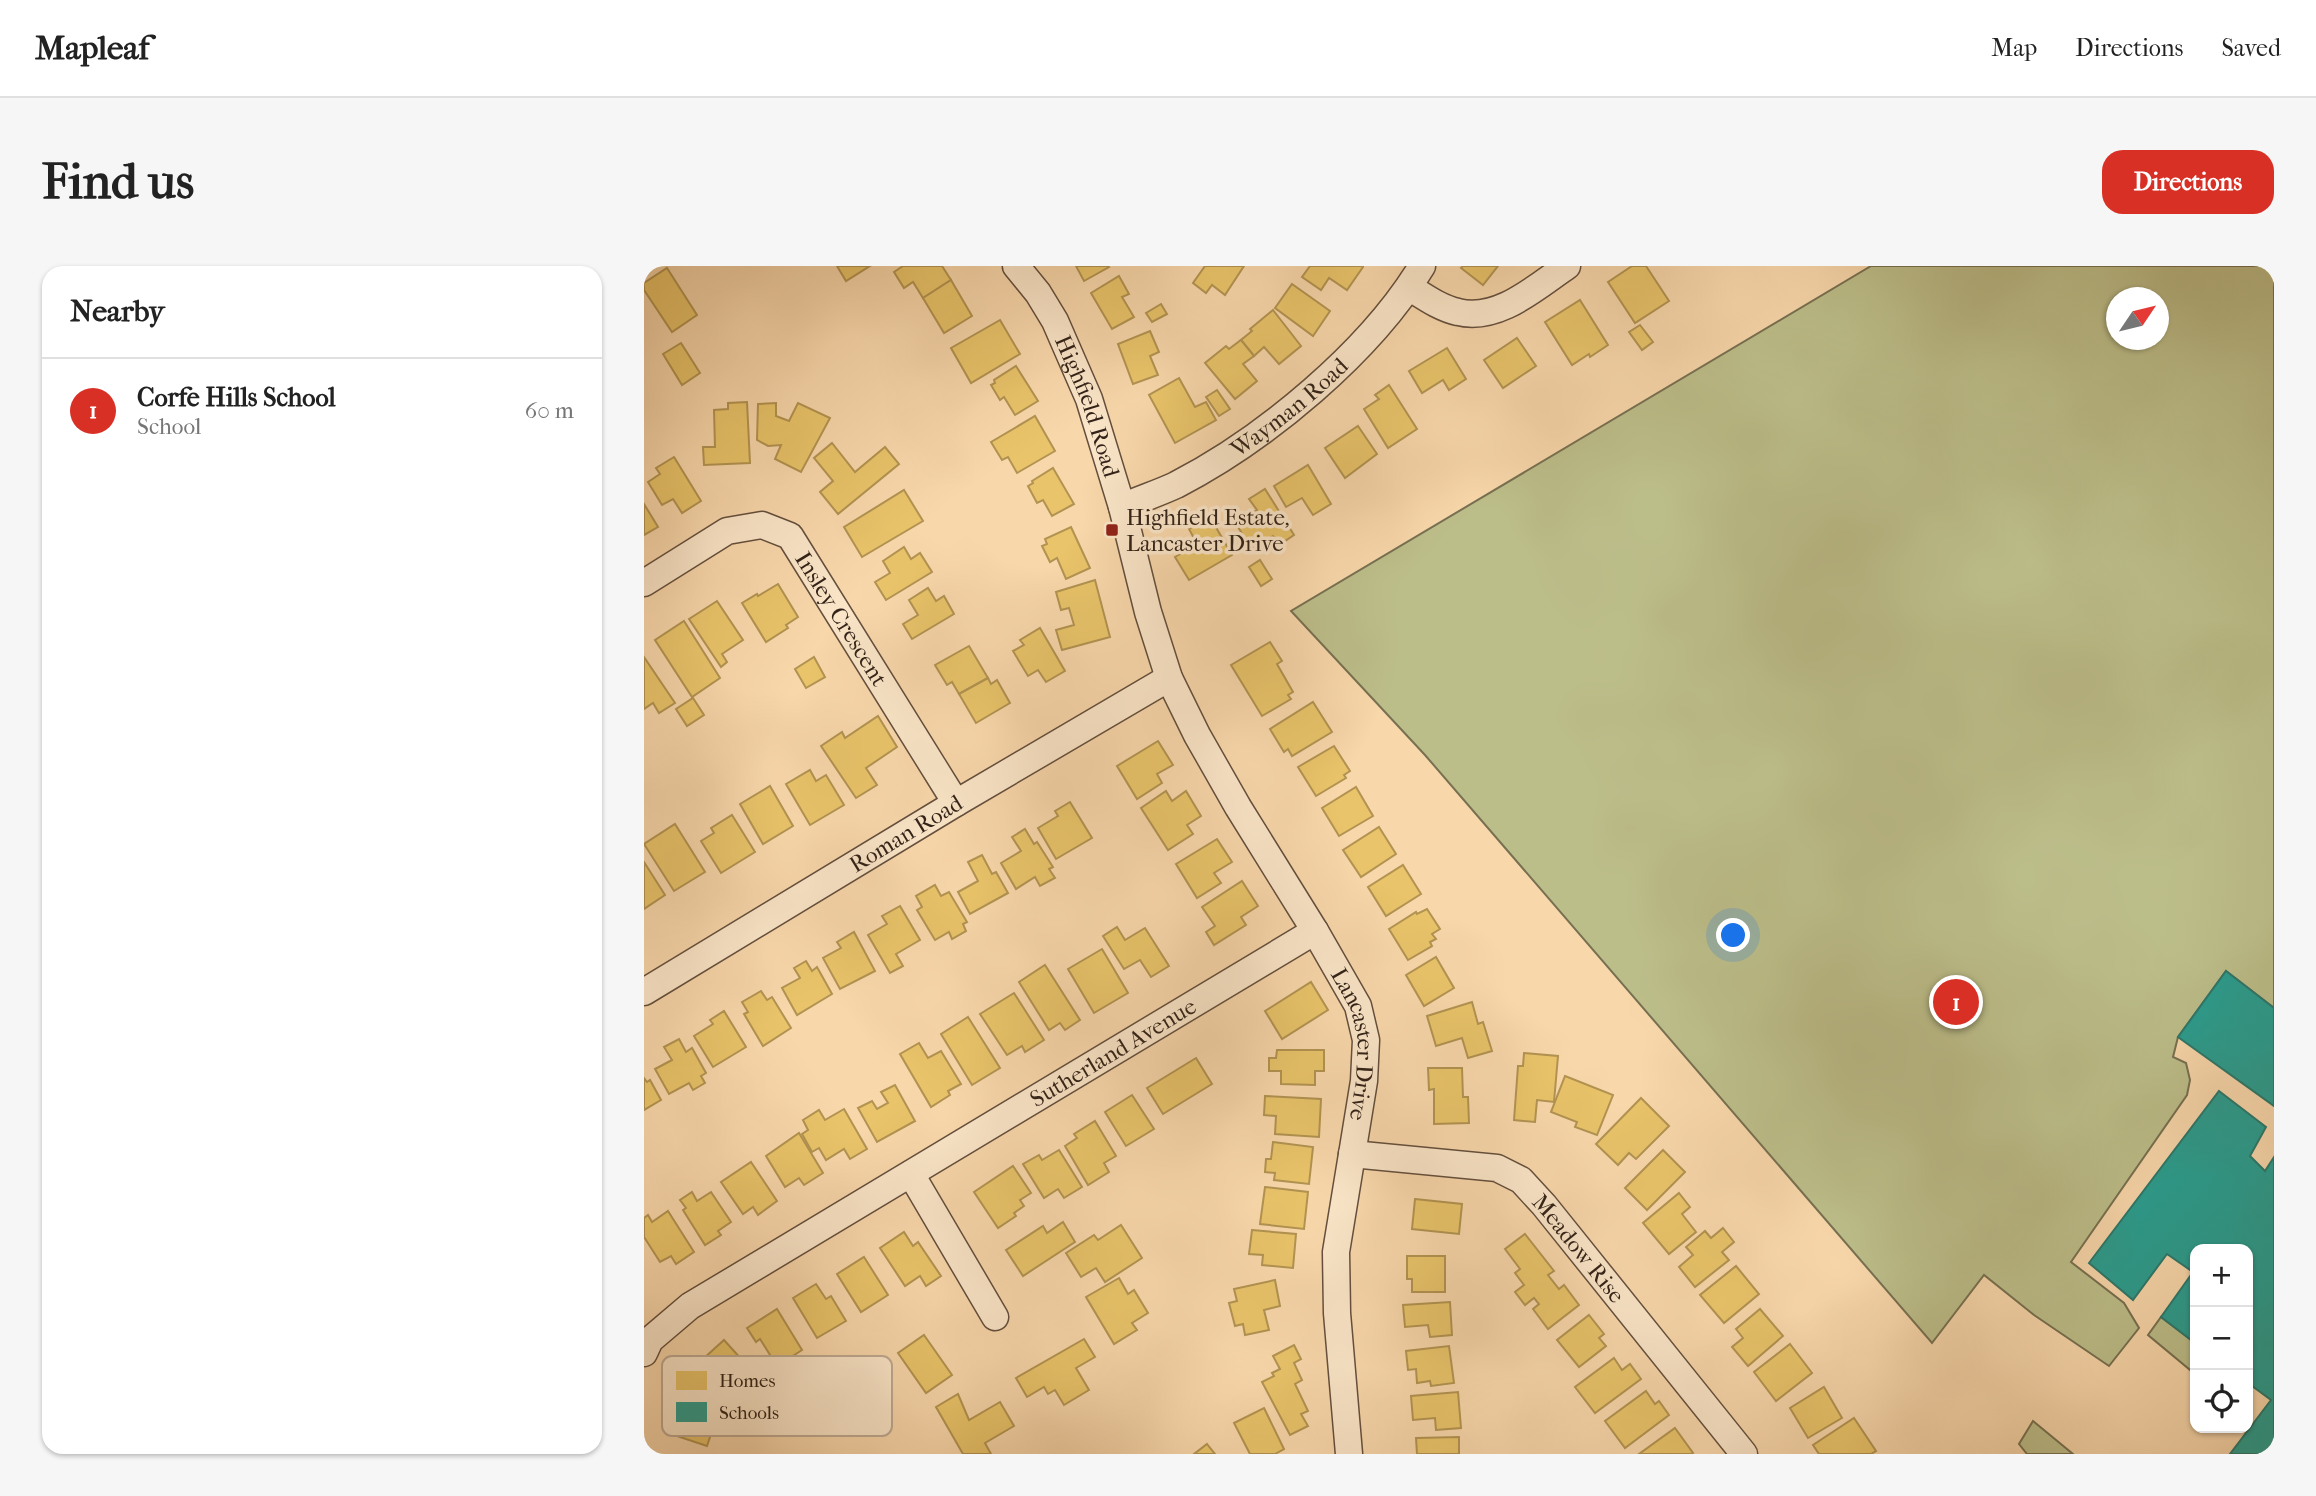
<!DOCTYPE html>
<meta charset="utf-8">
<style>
:root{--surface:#fff;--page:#f6f6f6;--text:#222;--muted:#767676;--line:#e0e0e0;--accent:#d93025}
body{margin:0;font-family:"IM FELL French Canon",serif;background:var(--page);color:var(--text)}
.controls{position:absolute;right:21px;bottom:21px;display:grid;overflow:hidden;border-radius:14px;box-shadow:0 2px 5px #0004}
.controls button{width:63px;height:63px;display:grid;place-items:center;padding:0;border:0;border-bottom:2px solid var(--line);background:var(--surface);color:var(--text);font:35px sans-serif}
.compass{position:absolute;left:1462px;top:21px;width:63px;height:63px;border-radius:50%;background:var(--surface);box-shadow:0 2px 5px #0004;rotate:55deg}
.you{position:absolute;left:1090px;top:670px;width:24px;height:24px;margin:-18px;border:5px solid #fff;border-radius:50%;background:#1a73e8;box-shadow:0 0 0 10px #1a73e833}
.badge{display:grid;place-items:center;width:46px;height:46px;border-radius:50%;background:var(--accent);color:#fff;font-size:23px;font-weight:700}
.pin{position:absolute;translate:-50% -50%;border:4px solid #fff;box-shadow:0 2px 7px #0006}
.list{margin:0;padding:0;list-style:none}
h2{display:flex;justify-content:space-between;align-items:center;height:91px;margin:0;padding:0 28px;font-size:30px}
h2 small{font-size:23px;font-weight:400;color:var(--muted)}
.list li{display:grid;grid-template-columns:46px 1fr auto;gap:21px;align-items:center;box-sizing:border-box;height:105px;padding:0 28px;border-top:2px solid var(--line)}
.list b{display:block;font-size:26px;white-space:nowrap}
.list p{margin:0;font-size:23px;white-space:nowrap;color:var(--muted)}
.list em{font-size:23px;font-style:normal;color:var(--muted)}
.icon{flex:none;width:38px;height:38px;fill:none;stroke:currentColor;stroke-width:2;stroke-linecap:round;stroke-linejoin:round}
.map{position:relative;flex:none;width:1630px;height:1188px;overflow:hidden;border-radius:21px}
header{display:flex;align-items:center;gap:42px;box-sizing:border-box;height:98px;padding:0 35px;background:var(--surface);border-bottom:2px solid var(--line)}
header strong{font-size:33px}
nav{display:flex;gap:38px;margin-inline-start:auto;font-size:24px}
.intro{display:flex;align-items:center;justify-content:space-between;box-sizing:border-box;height:168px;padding:0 42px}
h1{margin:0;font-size:49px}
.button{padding:18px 32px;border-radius:21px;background:var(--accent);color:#fff;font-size:24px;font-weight:700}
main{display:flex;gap:42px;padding:0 42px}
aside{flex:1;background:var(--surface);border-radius:21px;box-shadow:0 2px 5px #0004}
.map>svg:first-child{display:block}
.green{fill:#bcbe8a;stroke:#777051;stroke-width:2;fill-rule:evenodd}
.homes{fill:#e9c46a;stroke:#b29351;stroke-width:2}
.schools{fill:#2a9d8f;stroke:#2c786b;stroke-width:2}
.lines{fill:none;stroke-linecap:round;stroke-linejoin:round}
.minor-casing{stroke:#644f3d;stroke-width:29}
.minor{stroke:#fae5c8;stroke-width:26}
.poi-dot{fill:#8f2418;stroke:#fae5c8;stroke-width:2.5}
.labels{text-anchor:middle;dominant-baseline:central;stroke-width:7;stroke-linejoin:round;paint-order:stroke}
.street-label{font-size:23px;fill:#322218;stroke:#fae5c8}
.poi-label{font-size:23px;fill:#322218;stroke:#fae5c8;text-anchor:start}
.key{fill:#fae5c8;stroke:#beaa93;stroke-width:2}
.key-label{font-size:19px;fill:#322218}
</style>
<header>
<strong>Mapleaf</strong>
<nav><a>Map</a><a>Directions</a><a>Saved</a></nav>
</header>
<div class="intro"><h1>Find us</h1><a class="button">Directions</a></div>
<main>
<aside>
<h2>Nearby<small></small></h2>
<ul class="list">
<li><span class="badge">1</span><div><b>Corfe Hills School</b><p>School</p></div><em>60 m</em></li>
</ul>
</aside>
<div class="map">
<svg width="1630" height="1188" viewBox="0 0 1630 1188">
<rect width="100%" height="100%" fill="#f8d7ab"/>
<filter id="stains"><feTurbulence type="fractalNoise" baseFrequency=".00286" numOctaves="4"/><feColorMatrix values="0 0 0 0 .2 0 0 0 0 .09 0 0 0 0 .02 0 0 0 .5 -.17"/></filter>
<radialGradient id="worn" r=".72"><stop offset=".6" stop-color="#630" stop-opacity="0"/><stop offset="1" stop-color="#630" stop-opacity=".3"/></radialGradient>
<!-- green -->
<g class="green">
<path d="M1227,0H1630V742L1582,705L1534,771L1529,791L1542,797L1546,814L1543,829L1427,996L1480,1037L1495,1062L1465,1100L1390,1049L1340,1009L1288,1077L781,489L647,345ZM1472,32H1514V74H1472Z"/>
<path d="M1517,1051L1551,1077V1108L1504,1069Z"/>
<path d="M1389,1155L1429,1188H1383L1375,1178Z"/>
</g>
<!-- homes -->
<g class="homes">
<path d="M193,0H226L202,15Z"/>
<path d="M259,0H298L307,14L279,32L269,16L260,22L250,6Z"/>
<path d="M432,0H464L465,1L440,15Z"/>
<path d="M561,0H600L581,29L568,19L562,27L549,17Z"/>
<path d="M666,0H719V1L703,24L685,12L677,24L658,11Z"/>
<path d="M819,0H854L839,19L817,2Z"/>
<path d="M988,0H1002L1025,35L991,57L964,16Z"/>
<path d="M23,2L53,49L28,66L0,24V17Z"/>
<path d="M475,10L485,28L478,31L490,51L468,63L447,27Z"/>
<path d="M307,14L328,50L300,67L279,32Z"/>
<path d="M648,18L686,45L669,70L631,42Z"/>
<path d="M936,34L964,79L946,91L945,88L928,99L901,56Z"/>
<path d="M517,38L523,48L508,56L502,47Z"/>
<path d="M629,44L657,80L635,98L620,81L610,90L597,74L608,65L606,63Z"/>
<path d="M356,54L376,88L327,117L307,82Z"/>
<path d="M996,59L1009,76L998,84L985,66Z"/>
<path d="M506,65L515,86L506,90L514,109L489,118L474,78Z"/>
<path d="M873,72L892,100L859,122L840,94Z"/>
<path d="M597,74L610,90L599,98L613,115L591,133L561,97L582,80L585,83Z"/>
<path d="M37,77L56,107L38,119L19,88Z"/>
<path d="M803,82L822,113L805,124L799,114L778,127L765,105Z"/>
<path d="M372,100L394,135L371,149L360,131L356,134L347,119L351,117L350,114Z"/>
<path d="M535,112L551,141L562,136L572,154L531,177L505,129Z"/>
<path d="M745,119L773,163L744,182L720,143L735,133L731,129Z"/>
<path d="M573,124L586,143L575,150L562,131Z"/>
<path d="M103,136L106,197L60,199L59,181H71L70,144L84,143V137Z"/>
<path d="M132,137V150L145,155L154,137L186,152L157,206L131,193L137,179L124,180L113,174L114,138Z"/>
<path d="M391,150L411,185L373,207L364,191L358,194L347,176Z"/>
<path d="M714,160L733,188L701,212L681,182Z"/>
<path d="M188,177L211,206L241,181L255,198L194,248L176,226L189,215L170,192Z"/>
<path d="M30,191L57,235L38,247L29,233L18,239L4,216L16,208L12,202Z"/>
<path d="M664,199L687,238L669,249L658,232L642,241L630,220Z"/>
<path d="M409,202L430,238L408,250L399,234L393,237L384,220L389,217L388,215Z"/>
<path d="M621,223L650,269L635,279L629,270L608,283L592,258L613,244L605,233Z"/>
<path d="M260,224L279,255L218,291L200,261Z"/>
<path d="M0,238L14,261L0,269Z"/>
<path d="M566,251L588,289L545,314L531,291L553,278L545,263Z"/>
<path d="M427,261L446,302L422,313L413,292L406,296L398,280L403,278L401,273Z"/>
<path d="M260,281L267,293L276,287L288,306L242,334L231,316L246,307L239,295Z"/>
<path d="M616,294L628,313L617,320L605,301Z"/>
<path d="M451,314L466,371L418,384L412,364L430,359L425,342L417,344L412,326Z"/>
<path d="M134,318L154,351L142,359L144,362L122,376L98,337L113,328L114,330Z"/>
<path d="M284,322L292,335L300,330L310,348L268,373L259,358L274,349L265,334Z"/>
<path d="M73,335L99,374L78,388L83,396L77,401L45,353Z"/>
<path d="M40,355L76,412L48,431L11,374Z"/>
<path d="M396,362L421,405L402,416L394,404L384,410L369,385L380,379L376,374Z"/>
<path d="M626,376L638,395L633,398L649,426L644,429L647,433L618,450L587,399Z"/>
<path d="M325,380L344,412L315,428L308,416L303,419L291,399Z"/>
<path d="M0,391L31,437L15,447L9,437L0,443Z"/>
<path d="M170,391L181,411L162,422L151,403Z"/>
<path d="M344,412L347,418L353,414L366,437L332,457L315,428Z"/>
<path d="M49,432L60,449L43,460L32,443Z"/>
<path d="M669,436L688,466L648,490L644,483L640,486L626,463Z"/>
<path d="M234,450L253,481L222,502L233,519L212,532L177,480L198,466L201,472Z"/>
<path d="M514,475L529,499L513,508L518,517L493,533L473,500Z"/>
<path d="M690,480L706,505L700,509L702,512L672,530L654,501Z"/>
<path d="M166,504L172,515L182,509L200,539L166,559L142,518Z"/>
<path d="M126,520L149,560L119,578L96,538Z"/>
<path d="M712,521L729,550L695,570L678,542Z"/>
<path d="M522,525L528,535L542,525L557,550L543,559L549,568L524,584L497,542Z"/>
<path d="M426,536L448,572L412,593L394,562L414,550L411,545Z"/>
<path d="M88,549L111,586L77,607L57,575L70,567L67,562Z"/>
<path d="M31,558L61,606L30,625L0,578Z"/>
<path d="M735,561L752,588L717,611L699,584Z"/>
<path d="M381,563L390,578L393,576L409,601L405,603L411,612L396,620L391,611L372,623L357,597L377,585L368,571Z"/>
<path d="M573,573L588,596L570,607L577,617L553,632L532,598Z"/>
<path d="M338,589L348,608L352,606L364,627L326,648L314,626L334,615L324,596Z"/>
<path d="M0,596L21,629L0,643Z"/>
<path d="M759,599L777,628L742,650L724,621Z"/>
<path d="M598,615L614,640L597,651L602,659L570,679L562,666L571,660L558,641Z"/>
<path d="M291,619L297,630L305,626L323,656L319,658L322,665L308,673L305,666L291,674L273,644L278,641L272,630Z"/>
<path d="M256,640L276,674L252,688L259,700L246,707L224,669L243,658L238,650Z"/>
<path d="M783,643L796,663L788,668L792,673L786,676L788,680L764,694L745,663L772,646L773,648Z"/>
<path d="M473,661L481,674L501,662L525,700L507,711L496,694L480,703L459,670Z"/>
<path d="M210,666L231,705L196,723L179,692L197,682L193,676Z"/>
<path d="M458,683L484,727L450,747L424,703Z"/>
<path d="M792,691L810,722L780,740L762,709Z"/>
<path d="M162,695L168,705L173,701L188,728L153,749L138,722L156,712L150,702Z"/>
<path d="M401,699L436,754L421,764L416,757L405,764L375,716Z"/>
<path d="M667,716L684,744L638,773L621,745Z"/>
<path d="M117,725L123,734L128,731L147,762L119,780L100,748L104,746L98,736Z"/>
<path d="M370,727L400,774L381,786L378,780L363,789L336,748Z"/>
<path d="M828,736L834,758L839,756L848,785L824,792L818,772L792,780L783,750Z"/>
<path d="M80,745L102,781L69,801L50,770L69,758L66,754Z"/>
<path d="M324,751L356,802L328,819L297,768Z"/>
<path d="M35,773L42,786L48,782L62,807L57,810L61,817L49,824L45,817L25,828L11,803L28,794L20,781Z"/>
<path d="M275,777L284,792L297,785L317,818L304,825L306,829L287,841L256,788Z"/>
<path d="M633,784H680V805H671V819L637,818V805H625V792H632Z"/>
<path d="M880,787L914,790L910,836L893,834L891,856L870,854L874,800H879Z"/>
<path d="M552,792L568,818L519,848L503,822Z"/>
<path d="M784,802H818L819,831H824L825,857L790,858V823L785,824Z"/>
<path d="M921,810L969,829L953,869L931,861L933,856L907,846Z"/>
<path d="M0,812L3,816L6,814L17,834L0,844Z"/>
<path d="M251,819L271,855L233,876L214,842L228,835L233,843L244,837L237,826Z"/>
<path d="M488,829L510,863L482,880L461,846Z"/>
<path d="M621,830L677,833L675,871L631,868L632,850L620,849Z"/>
<path d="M997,832L1025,860L992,893L985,887L974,899L952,878Z"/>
<path d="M200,843L223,883L206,893L200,883L182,894L175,882L168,886L158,868L164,864L159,854L175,844L181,854Z"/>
<path d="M451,855L472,890L460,897L465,906L444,919L421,880L433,872L430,868Z"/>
<path d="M155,867L179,907L160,919L155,912L141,921L122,890Z"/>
<path d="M629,876L669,881L665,918L630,914L631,907L621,906L622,893H627Z"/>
<path d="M415,884L438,921L420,932L414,923L400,932L379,898L395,889L398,894Z"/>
<path d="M1019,884L1041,906L1003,944L981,922Z"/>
<path d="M107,896L133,935L114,949L109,941L99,948L77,916Z"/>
<path d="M369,900L387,927L376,934L380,940L370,947L372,950L354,962L330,926Z"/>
<path d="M621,921L664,926L660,963L616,958Z"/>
<path d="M48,926L53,935L67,926L87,956L74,965L77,969L61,979L39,944L42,942L36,934Z"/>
<path d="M1035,927L1046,941L1038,948L1052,966L1025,988L999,957Z"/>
<path d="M771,933L818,938L815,968L768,963Z"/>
<path d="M24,945L50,986L32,998L27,990L16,996L0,971V952L4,949L8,956Z"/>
<path d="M419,956L431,976L379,1010L362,984L399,960L403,967Z"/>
<path d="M477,959L498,992L461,1016L452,1002L437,1011L422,987L450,969L454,974Z"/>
<path d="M1079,962L1090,976L1078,986L1085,994L1051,1021L1035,1001L1049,989L1042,981L1061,965L1067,972Z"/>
<path d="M608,964L652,968L649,1002L618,999L619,989L605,988Z"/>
<path d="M260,966L269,980L274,976L297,1010L282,1020L276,1010L261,1020L236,982Z"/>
<path d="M881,968L910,1005L904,1009L915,1023L920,1019L935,1039L904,1063L889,1043L895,1038L890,1032L881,1039L871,1026L880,1019L871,1007L876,1003L861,983Z"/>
<path d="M763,990H801V1026H768V1013H763Z"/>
<path d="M220,991L244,1029L217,1046L193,1008Z"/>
<path d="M1092,1000L1115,1028L1080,1057L1056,1029Z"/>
<path d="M475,1012L484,1028L490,1024L504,1047L488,1057L493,1064L470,1078L442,1031Z"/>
<path d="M631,1014L636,1040L620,1044L625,1064L601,1069L599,1058L591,1060L585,1037L593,1035L590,1023Z"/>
<path d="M172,1018L182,1033L187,1030L202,1055L173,1072L149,1032Z"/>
<path d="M806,1036L808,1069L786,1071L784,1059L761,1061L759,1039Z"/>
<path d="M133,1043L158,1084L133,1100L116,1073L112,1076L103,1062Z"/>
<path d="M1116,1043L1139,1070L1104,1100L1088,1081L1099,1072L1092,1063Z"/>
<path d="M945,1049L960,1068L955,1072L962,1080L935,1101L913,1074Z"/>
<path d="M280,1069L308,1109L282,1127L254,1087Z"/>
<path d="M440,1073L451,1091L432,1102L445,1124L420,1139L411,1124L404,1128L400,1121L383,1131L372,1112Z"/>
<path d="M80,1074L99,1095L69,1124L49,1102Z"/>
<path d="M1146,1078L1168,1107L1132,1135L1110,1106Z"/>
<path d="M650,1079L657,1093L650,1097L658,1114L651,1118L664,1145L657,1148L664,1160L646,1169L618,1116L630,1110L628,1107L636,1103L629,1090Z"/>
<path d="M805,1080L810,1117L787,1120L786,1115L773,1117L772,1103L764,1104L762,1085Z"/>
<path d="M970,1092L978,1104L986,1098L997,1113L951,1147L931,1121Z"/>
<path d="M1180,1121L1198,1152L1164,1172L1146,1142Z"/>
<path d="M1002,1125L1011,1138L1015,1135L1025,1149L981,1182L961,1155Z"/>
<path d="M814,1126L817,1162L792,1164L791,1152L769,1154L767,1130Z"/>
<path d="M36,1128L76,1141L63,1180L24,1167Z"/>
<path d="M314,1128L325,1154L356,1136L370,1160L341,1177L347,1188H319L292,1141Z"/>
<path d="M620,1142L640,1183L631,1188H606L590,1157Z"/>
<path d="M1210,1152L1232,1185L1227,1188H1175L1169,1179Z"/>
<path d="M1031,1162L1049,1187L1047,1188H995Z"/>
<path d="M815,1171V1188H773L772,1172Z"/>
<path d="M563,1178L571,1188H550Z"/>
</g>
<!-- schools -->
<g class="schools">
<path d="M1582,705L1630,742V840L1534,771Z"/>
<path d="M1575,825L1622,861L1606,890L1621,905L1630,891V1188H1586L1627,1134L1604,1117V983H1551V1077L1517,1051L1549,1006L1523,988L1489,1034L1445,997Z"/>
</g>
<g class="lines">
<!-- minor casing -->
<g class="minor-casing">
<g id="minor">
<path id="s1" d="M372,0L394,27L411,55L445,133L478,241L504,346L525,412L553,469L594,541L671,665L714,740L722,774L720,815L692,986L693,1047L705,1188"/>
<path d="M765,21C781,31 796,42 814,46C854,56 892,21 923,0"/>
<path id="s2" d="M478,241C496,233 515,227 532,219C621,173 726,86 778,0"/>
<path id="s3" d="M0,317L83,265L118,259L146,270L312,537"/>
<path id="s4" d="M0,726L312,537L525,412"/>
<path id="s5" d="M708,888L853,902L877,914L900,939L1100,1188"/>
<path d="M267,908L351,1051"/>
<path id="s6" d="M0,1087L6,1074L46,1040L671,665"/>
</g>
</g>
<!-- minor -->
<use href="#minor" class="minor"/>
</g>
<!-- markers -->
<rect class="poi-dot" x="461" y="257" width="14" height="14" rx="3.5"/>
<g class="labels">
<!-- street labels -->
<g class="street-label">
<text stroke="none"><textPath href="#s2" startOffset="196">Wayman Road</textPath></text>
<text stroke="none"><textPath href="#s1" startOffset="159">Highfield Road</textPath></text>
<text stroke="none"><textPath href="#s3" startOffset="261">Insley Crescent</textPath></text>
<text stroke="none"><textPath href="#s4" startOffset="306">Roman Road</textPath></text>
<text stroke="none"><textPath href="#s1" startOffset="859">Lancaster Drive</textPath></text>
<text stroke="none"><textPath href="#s6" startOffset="560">Sutherland Avenue</textPath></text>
<text stroke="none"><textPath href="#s5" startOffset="262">Meadow Rise</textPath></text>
</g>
<!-- poi labels -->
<g class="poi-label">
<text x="482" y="251">Highfield Estate,<tspan x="482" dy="26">Lancaster Drive</tspan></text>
</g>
</g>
<!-- legend -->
<rect x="18" y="1090" width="230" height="80" rx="10" class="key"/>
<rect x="32" y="1105" width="31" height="19" fill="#e9c46a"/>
<rect x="32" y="1136" width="31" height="20" fill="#2a9d8f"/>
<g class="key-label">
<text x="75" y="1121">Homes</text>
<text x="75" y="1153">Schools</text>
</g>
<rect width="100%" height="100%" filter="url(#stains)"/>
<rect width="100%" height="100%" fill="url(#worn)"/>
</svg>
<div class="controls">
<button>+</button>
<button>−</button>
<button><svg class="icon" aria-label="locate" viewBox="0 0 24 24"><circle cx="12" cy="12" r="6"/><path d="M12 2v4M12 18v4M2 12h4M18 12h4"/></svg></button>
</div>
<svg class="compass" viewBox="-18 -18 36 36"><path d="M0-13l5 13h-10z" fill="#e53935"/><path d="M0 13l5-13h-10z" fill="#767676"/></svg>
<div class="you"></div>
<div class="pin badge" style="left:1312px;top:736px">1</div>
</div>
</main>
